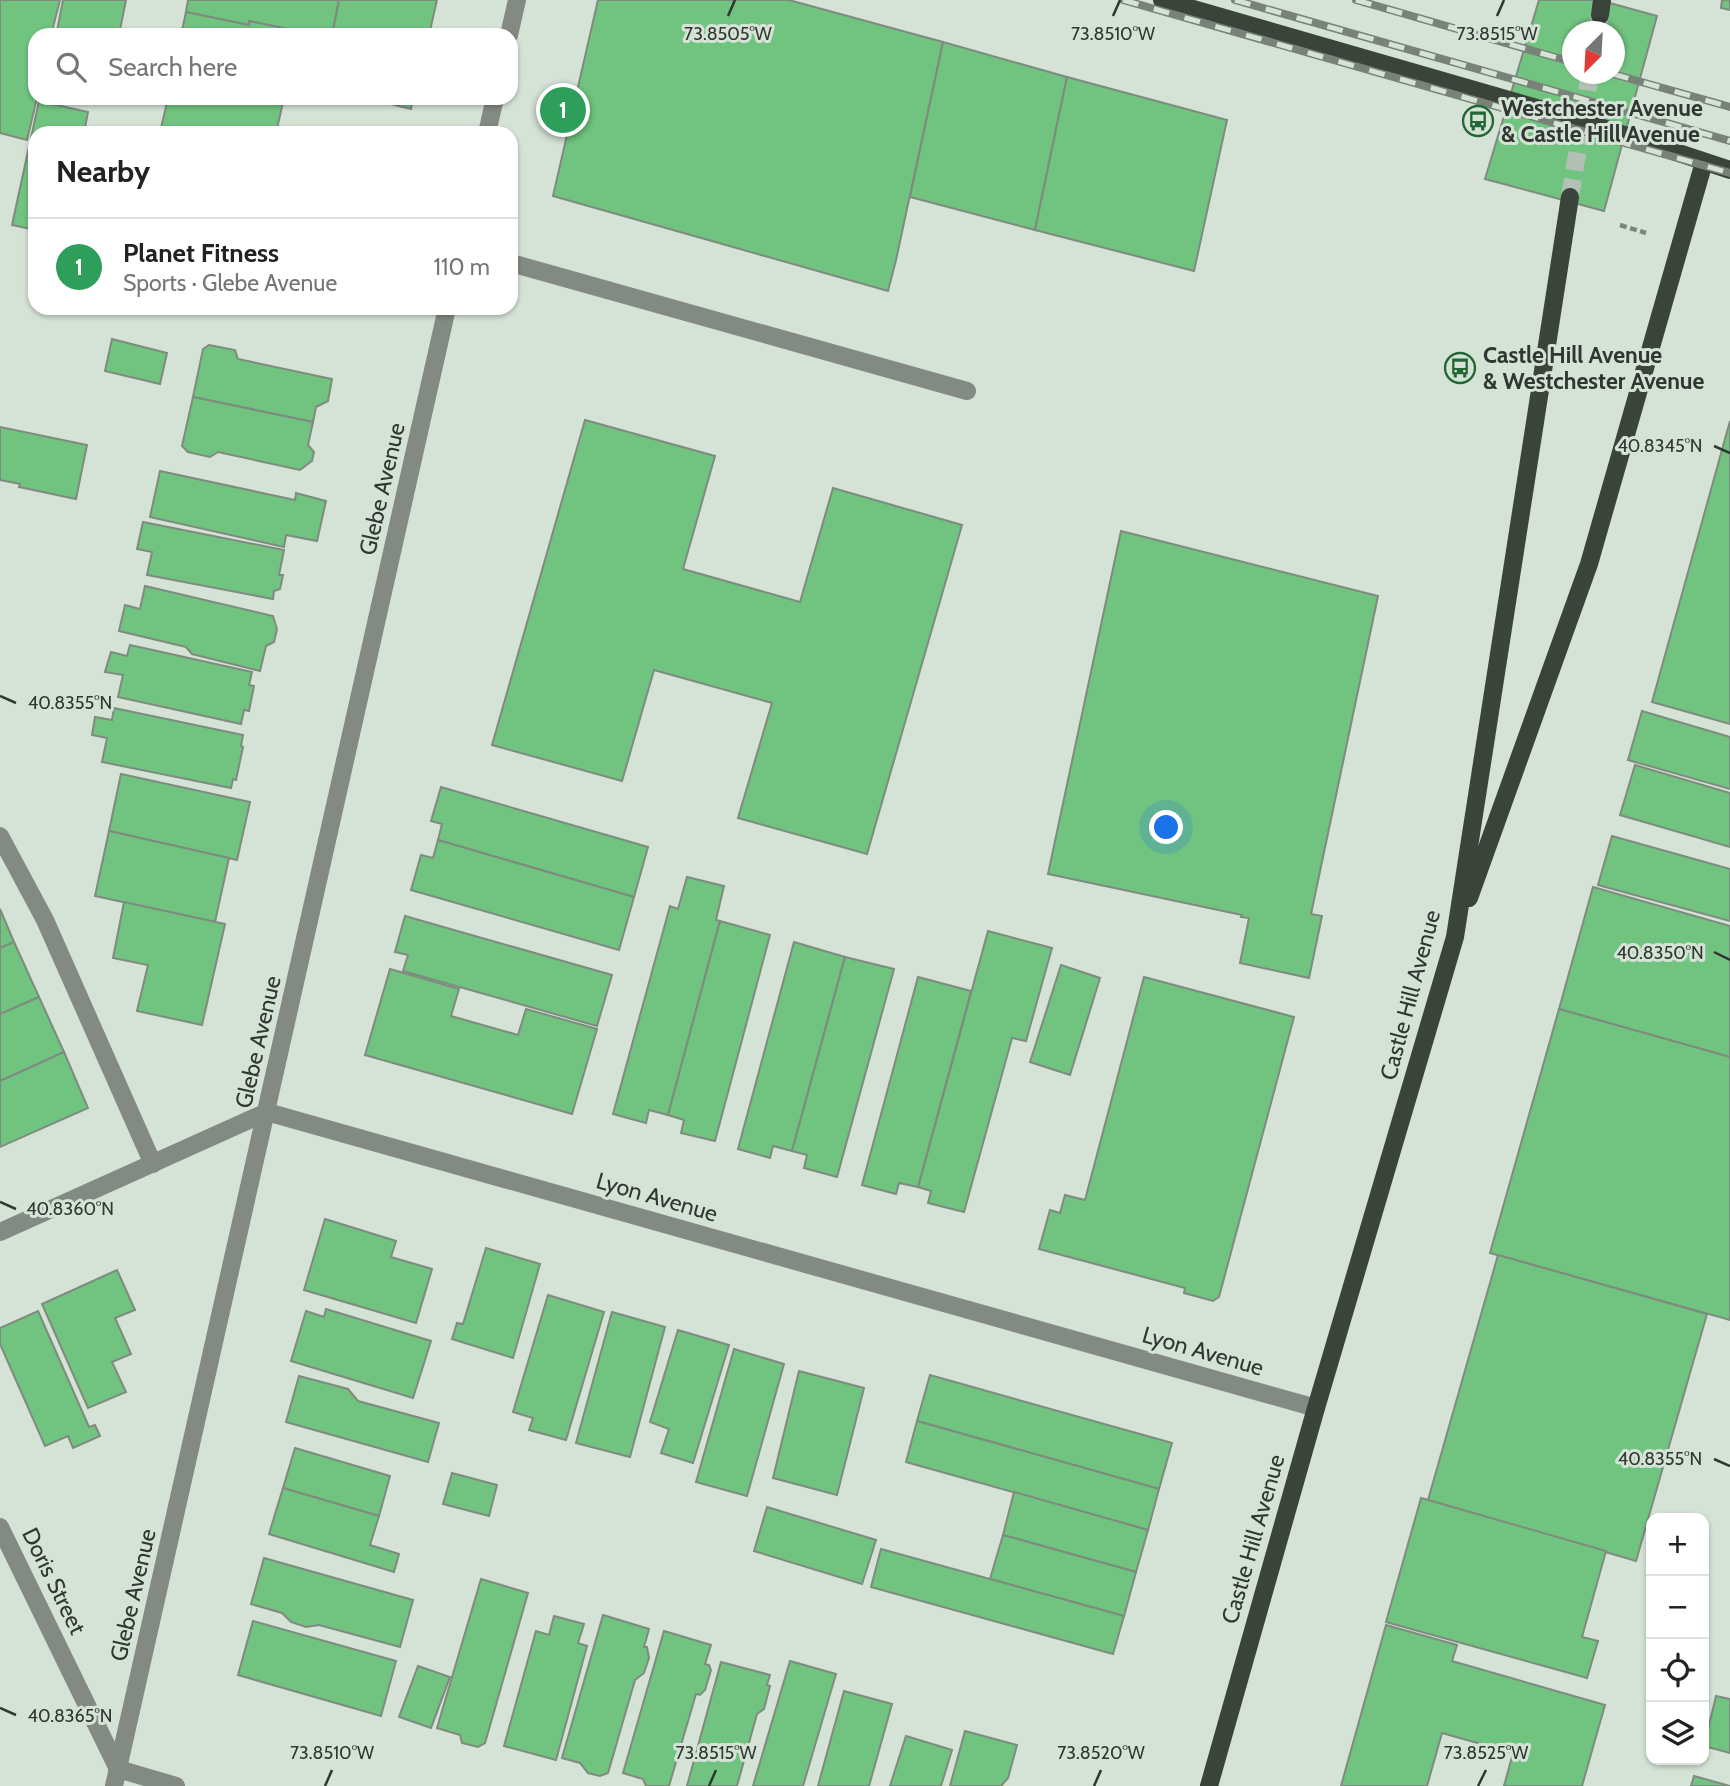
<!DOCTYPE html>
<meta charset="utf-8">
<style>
:root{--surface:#fff;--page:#f6f6f6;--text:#222;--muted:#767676;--line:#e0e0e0;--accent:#111827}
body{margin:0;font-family:Cabin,sans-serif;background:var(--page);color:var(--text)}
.controls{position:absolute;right:21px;bottom:21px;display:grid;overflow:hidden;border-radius:14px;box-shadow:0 2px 5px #0004}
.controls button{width:63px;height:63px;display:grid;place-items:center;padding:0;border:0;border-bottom:2px solid var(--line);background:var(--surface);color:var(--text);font:35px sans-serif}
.compass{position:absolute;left:1562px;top:21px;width:63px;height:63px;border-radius:50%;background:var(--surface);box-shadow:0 2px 5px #0004;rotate:204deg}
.you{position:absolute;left:1167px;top:828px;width:24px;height:24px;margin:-18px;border:5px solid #fff;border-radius:50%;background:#1a73e8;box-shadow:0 0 0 10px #1a73e833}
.badge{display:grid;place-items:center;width:46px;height:46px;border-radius:50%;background:var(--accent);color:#fff;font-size:23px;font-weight:700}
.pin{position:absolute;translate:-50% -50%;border:4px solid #fff;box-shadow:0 2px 7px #0006}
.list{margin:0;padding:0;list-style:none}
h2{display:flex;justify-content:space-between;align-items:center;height:91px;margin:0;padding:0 28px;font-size:30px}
h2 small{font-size:23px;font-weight:400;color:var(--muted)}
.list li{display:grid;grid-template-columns:46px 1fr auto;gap:21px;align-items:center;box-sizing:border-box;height:98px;padding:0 28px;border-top:2px solid var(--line)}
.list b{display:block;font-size:26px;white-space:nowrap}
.list p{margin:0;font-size:23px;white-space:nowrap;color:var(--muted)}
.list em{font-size:23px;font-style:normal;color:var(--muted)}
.icon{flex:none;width:38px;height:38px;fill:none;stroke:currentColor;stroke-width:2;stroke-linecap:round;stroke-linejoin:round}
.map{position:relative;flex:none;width:1730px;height:1786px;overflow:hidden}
.search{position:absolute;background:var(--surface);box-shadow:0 2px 5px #0004;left:28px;top:28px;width:490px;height:77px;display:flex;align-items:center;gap:18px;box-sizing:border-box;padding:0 24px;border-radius:21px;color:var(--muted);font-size:26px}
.panel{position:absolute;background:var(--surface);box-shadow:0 2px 5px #0004;left:28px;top:126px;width:490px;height:189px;border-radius:21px}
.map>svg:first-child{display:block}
.building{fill:#71c480;stroke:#7e8b7f;stroke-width:2;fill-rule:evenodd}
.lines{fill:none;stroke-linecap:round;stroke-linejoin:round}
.major-tunnel{stroke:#b3c0b5;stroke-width:18;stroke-dasharray:18 9;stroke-linecap:butt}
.path{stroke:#7b857c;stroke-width:4.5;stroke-dasharray:7 3.5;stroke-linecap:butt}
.minor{stroke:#838983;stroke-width:18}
.major{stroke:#3a443b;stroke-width:18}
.rail-casing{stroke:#788279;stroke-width:8}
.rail{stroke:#d4e3d6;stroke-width:5;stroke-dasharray:16;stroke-linecap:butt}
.ticks{fill:none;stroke:#303631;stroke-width:2.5}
.labels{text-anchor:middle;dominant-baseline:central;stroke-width:6;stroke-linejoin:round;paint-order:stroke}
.poi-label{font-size:23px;font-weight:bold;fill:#303631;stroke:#d4e3d6;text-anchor:start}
.street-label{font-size:23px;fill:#303631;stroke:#d4e3d6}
.ticks-label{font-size:18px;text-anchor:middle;fill:#303631;stroke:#d4e3d6;stroke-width:6;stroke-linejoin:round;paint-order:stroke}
</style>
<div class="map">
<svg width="1730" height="1786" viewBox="0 0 1730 1786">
<rect width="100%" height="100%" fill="#d4e3d6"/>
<!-- building -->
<g class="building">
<path d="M0,0H60L51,35H35V98H37L27,140L0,133Z"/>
<path d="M63,0H126L119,35H75L57,31Z"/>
<path d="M188,0H339L332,35H316L249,21V25L186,12Z"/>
<path d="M339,0H437L429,35H332Z"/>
<path d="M598,0H789L943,42L896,260L888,291L553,196Z"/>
<path d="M1539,0H1599L1657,16L1604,211L1485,179ZM1572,32H1614V74H1572Z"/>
<path d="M1722,0H1730V10L1721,8Z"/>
<path d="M186,12L249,25V21L298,31L297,35H181Z"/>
<path d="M943,42L1067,77L1035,230L910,197Z"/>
<path d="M1067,77L1227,120L1194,271L1035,230Z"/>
<path d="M168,98H284L276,133H183L161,128Z"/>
<path d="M366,98H413L411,109Z"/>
<path d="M39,101L88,112L84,133H35V230L12,225Z"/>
<path d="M112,339L167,353L160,384L105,371Z"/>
<path d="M209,345L235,350L238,359L332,379L328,401L316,407L313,422L193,397L203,349Z"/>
<path d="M193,397L313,422L308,445L314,452L312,461L300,470L218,452L210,457L188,452L182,446Z"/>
<path d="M585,420L715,456L683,569L800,602L833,488L962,525L867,854L738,818L772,703L654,670L622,781L492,745Z"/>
<path d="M1730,421V724L1652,702Z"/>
<path d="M0,427L87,445L76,499L19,487L20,484L0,480Z"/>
<path d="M160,471L295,500L296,493L326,501L317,541L286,535L284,547L150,517Z"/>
<path d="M143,522L284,550L279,575H283L280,589L274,591L273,599L147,575L152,552L137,549Z"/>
<path d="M1121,531L1378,596L1311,914L1322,916L1309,978L1240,963L1249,918L1241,917L1242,915L1048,874Z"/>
<path d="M145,586L273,616L277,629L274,642L266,646L260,671L192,654L186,647L119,631L125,605L140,609Z"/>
<path d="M130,645L252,672L249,685L254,686L249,711L244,710L241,724L118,697L123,675L105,672L111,652L127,656Z"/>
<path d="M114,708L243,735L241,746L243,747L236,780L233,779L231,788L102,762L107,738L92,735L95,717L112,720Z"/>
<path d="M1642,711L1730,737V789L1628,760Z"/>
<path d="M1635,765L1730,793V847L1620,815Z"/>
<path d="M121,774L250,802L237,860L109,831Z"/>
<path d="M441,787L648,847L634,897L438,840L442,824L431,821Z"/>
<path d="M109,831L229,858L215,922L95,896Z"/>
<path d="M1612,836L1730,869V921L1598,885Z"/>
<path d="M438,840L634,897L619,950L411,890L421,855L433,858Z"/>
<path d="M687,877L724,886L716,920L720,921L668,1115L649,1110L646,1123L613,1114L670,906L678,909Z"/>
<path d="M1593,887L1730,926V1057L1559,1009Z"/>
<path d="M124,902L225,924L202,1025L137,1011L148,965L113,958Z"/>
<path d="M0,909L14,942L0,948Z"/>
<path d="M405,916L612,975L597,1026L403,971L408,955L395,952Z"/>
<path d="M720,921L770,935L715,1141L681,1133L684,1120L668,1115Z"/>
<path d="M988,931L1052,948L1026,1041L1012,1038L964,1212L928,1203L931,1191L918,1187Z"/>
<path d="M14,942L39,997L0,1014V948Z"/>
<path d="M794,942L845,957L792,1151L773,1146L770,1158L738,1149Z"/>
<path d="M845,957L894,969L837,1177L804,1168L807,1155L792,1151Z"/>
<path d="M1061,965L1100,978L1070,1075L1030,1062Z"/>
<path d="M390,969L459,989L451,1016L518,1035L526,1009L597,1029L572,1114L365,1055Z"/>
<path d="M918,977L971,991L918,1187L899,1183L896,1194L862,1185Z"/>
<path d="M1144,977L1294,1017L1219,1297L1213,1301L1184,1293L1185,1288L1039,1249L1050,1210L1060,1213L1065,1195L1085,1200Z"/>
<path d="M39,997L64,1052L0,1081V1014Z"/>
<path d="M1559,1009L1730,1057V1320L1490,1253Z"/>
<path d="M64,1052L88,1108L0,1147V1081Z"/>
<path d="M325,1219L396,1241L391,1257L432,1269L416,1323L304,1290Z"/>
<path d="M486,1248L540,1264L513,1358L452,1339L457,1323L463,1324Z"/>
<path d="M1498,1255L1707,1314L1636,1561L1428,1500Z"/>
<path d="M117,1270L135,1310L115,1318L131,1354L112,1362L126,1392L88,1408L42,1304Z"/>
<path d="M548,1295L604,1312L566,1440L529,1430L533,1418L513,1412Z"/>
<path d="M326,1309L431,1341L413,1398L291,1361L306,1311L324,1317Z"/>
<path d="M38,1311L89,1427L95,1425L100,1436L73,1448L68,1436L45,1446L0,1344V1328Z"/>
<path d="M612,1312L665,1327L630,1457L576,1443Z"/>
<path d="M678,1330L729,1345L693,1463L661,1453L669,1429L650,1422Z"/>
<path d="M734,1349L784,1364L747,1496L696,1482Z"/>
<path d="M799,1371L864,1388L837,1495L773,1478Z"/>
<path d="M930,1375L1172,1443L1159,1489L917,1421Z"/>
<path d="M299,1376L348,1389L358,1401L439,1423L428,1462L286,1422Z"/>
<path d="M917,1421L1159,1489L1148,1530L906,1462Z"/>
<path d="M295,1448L390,1476L379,1516L283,1488Z"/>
<path d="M452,1473L497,1485L489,1516L443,1504Z"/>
<path d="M283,1488L379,1516L370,1545L399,1554L394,1572L269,1534Z"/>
<path d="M1014,1492L1148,1530L1136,1572L1003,1535Z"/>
<path d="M1421,1498L1606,1551L1582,1637L1598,1641L1587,1678L1386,1622Z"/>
<path d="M767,1507L876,1540L862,1584L754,1551Z"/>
<path d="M1003,1535L1136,1572L1124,1616L990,1579Z"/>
<path d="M881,1549L1124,1616L1113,1654L871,1587Z"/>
<path d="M264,1558L413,1600L400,1647L319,1625L306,1627L291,1622L282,1613L251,1604Z"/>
<path d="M481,1579L528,1593L485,1743L478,1747L462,1743L460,1735L437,1728Z"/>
<path d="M603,1615L649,1629L644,1647H647L649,1658L644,1673L635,1680L608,1773L600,1776L588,1773L580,1763L562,1758Z"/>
<path d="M554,1616L584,1624L578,1643L587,1646L556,1760L504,1746L536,1631L549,1635Z"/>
<path d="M253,1621L396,1661L381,1716L238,1675Z"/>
<path d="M1386,1625L1457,1645L1452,1661L1605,1705L1582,1786H1504L1513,1753L1442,1733L1427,1786H1341Z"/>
<path d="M664,1631L711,1645L705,1664L709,1665L711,1670L705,1690L700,1695L696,1694L669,1786H646L643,1779L623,1773Z"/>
<path d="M790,1661L836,1674L803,1786H753Z"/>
<path d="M721,1662L770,1675L767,1685L770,1686L764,1709L757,1714L737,1786H687Z"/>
<path d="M418,1666L450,1677L431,1728L399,1717Z"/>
<path d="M844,1691L892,1704L869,1786H818Z"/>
<path d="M1716,1696L1730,1699V1753L1704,1746Z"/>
<path d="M965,1731L1017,1745L1008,1778L1001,1786H950Z"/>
<path d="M906,1736L952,1750L941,1786H890Z"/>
<path d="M1694,1776L1730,1786H1691Z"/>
</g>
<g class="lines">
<!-- major-tunnel -->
<g class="major-tunnel">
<path d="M1597,32L1600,15"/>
<path d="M1570,197L1590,74"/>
</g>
<!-- path -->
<path class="path" d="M1620,225L1646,233"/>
<!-- minor -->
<g class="minor">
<path d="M509,35L517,0"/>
<path d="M487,133L495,98"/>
<path d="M511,263L967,391"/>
<path d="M0,836L45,920L153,1164"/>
<path d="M0,1232L267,1112L1316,1408"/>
<path d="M0,1527L118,1769L176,1786"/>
<path d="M114,1786L447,308"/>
</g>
<!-- major -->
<g class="major">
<path d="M1162,0L1582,121L1730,170"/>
<path d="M1600,15L1602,0"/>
<path d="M1469,898L1589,564L1704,162"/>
<path d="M1209,1786L1316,1408L1455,937L1570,197"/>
</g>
<!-- rail casing -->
<g class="rail-casing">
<g id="rail">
<path d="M1123,0L1730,173"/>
<path d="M1235,0L1730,141"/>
<path d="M1356,0L1572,62"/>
<path d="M1613,74L1730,107"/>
</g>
</g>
<!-- rail -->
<use href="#rail" class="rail"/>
</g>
<!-- ticks -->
<path class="ticks" d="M728,16L735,0M1113,16L1120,0M1497,16L1504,0M1714,446L1730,453M0,696L16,703M1714,952L1730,960M0,1202L16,1209M1714,1459L1730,1466M0,1708L16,1715M325,1786L332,1770M709,1786L716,1770M1094,1786L1101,1770M1478,1786L1486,1770"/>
<!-- icons -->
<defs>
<g id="bus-ring" transform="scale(1.575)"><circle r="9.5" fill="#d4e3d6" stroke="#236834" stroke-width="1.5"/><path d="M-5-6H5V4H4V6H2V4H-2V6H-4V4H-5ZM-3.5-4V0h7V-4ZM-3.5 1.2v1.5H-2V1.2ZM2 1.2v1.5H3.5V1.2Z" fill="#236834"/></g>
</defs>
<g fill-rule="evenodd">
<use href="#bus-ring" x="1478" y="121"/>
<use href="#bus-ring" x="1460" y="368"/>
</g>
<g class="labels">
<!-- poi labels -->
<g class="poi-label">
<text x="1501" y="108">Westchester Avenue<tspan x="1501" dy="26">&amp; Castle Hill Avenue</tspan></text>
<text x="1483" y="355">Castle Hill Avenue<tspan x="1483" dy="26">&amp; Westchester Avenue</tspan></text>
</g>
<!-- street labels -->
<g class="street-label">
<text transform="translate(382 489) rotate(-77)">Glebe Avenue</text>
<text transform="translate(1410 995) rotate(-75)">Castle Hill Avenue</text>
<text transform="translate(258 1042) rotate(-77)">Glebe Avenue</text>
<text transform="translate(657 1197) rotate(16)">Lyon Avenue</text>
<text transform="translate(1203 1351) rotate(16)">Lyon Avenue</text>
<text transform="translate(1253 1539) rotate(-74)">Castle Hill Avenue</text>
<text transform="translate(54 1581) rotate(64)">Doris Street</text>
<text transform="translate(133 1595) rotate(-77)">Glebe Avenue</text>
</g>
</g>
<g class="ticks-label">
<text x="728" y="40">73.8505°W</text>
<text x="1113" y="40">73.8510°W</text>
<text x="1497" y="40">73.8515°W</text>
<text x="1660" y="452">40.8345°N</text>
<text x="70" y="709">40.8355°N</text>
<text x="1660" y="959">40.8350°N</text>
<text x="70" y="1215">40.8360°N</text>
<text x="1660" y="1465">40.8355°N</text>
<text x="70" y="1722">40.8365°N</text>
<text x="332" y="1759">73.8510°W</text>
<text x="716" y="1759">73.8515°W</text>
<text x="1101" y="1759">73.8520°W</text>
<text x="1486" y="1759">73.8525°W</text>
</g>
</svg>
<div class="controls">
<button>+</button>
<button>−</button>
<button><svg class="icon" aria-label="locate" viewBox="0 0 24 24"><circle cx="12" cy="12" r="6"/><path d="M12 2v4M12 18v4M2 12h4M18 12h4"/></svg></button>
<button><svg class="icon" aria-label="layers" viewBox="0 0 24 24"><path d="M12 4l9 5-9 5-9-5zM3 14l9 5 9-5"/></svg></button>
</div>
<svg class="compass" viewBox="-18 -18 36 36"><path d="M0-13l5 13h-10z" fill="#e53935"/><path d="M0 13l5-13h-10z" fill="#767676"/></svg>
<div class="you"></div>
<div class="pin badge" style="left:563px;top:110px;background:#2e9e5b">1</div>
<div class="search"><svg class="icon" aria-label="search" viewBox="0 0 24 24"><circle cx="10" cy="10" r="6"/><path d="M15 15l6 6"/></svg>Search here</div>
<section class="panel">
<h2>Nearby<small></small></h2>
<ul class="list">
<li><span class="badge" style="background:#2e9e5b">1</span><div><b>Planet Fitness</b><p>Sports · Glebe Avenue</p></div><em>110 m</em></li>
</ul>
</section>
</div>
